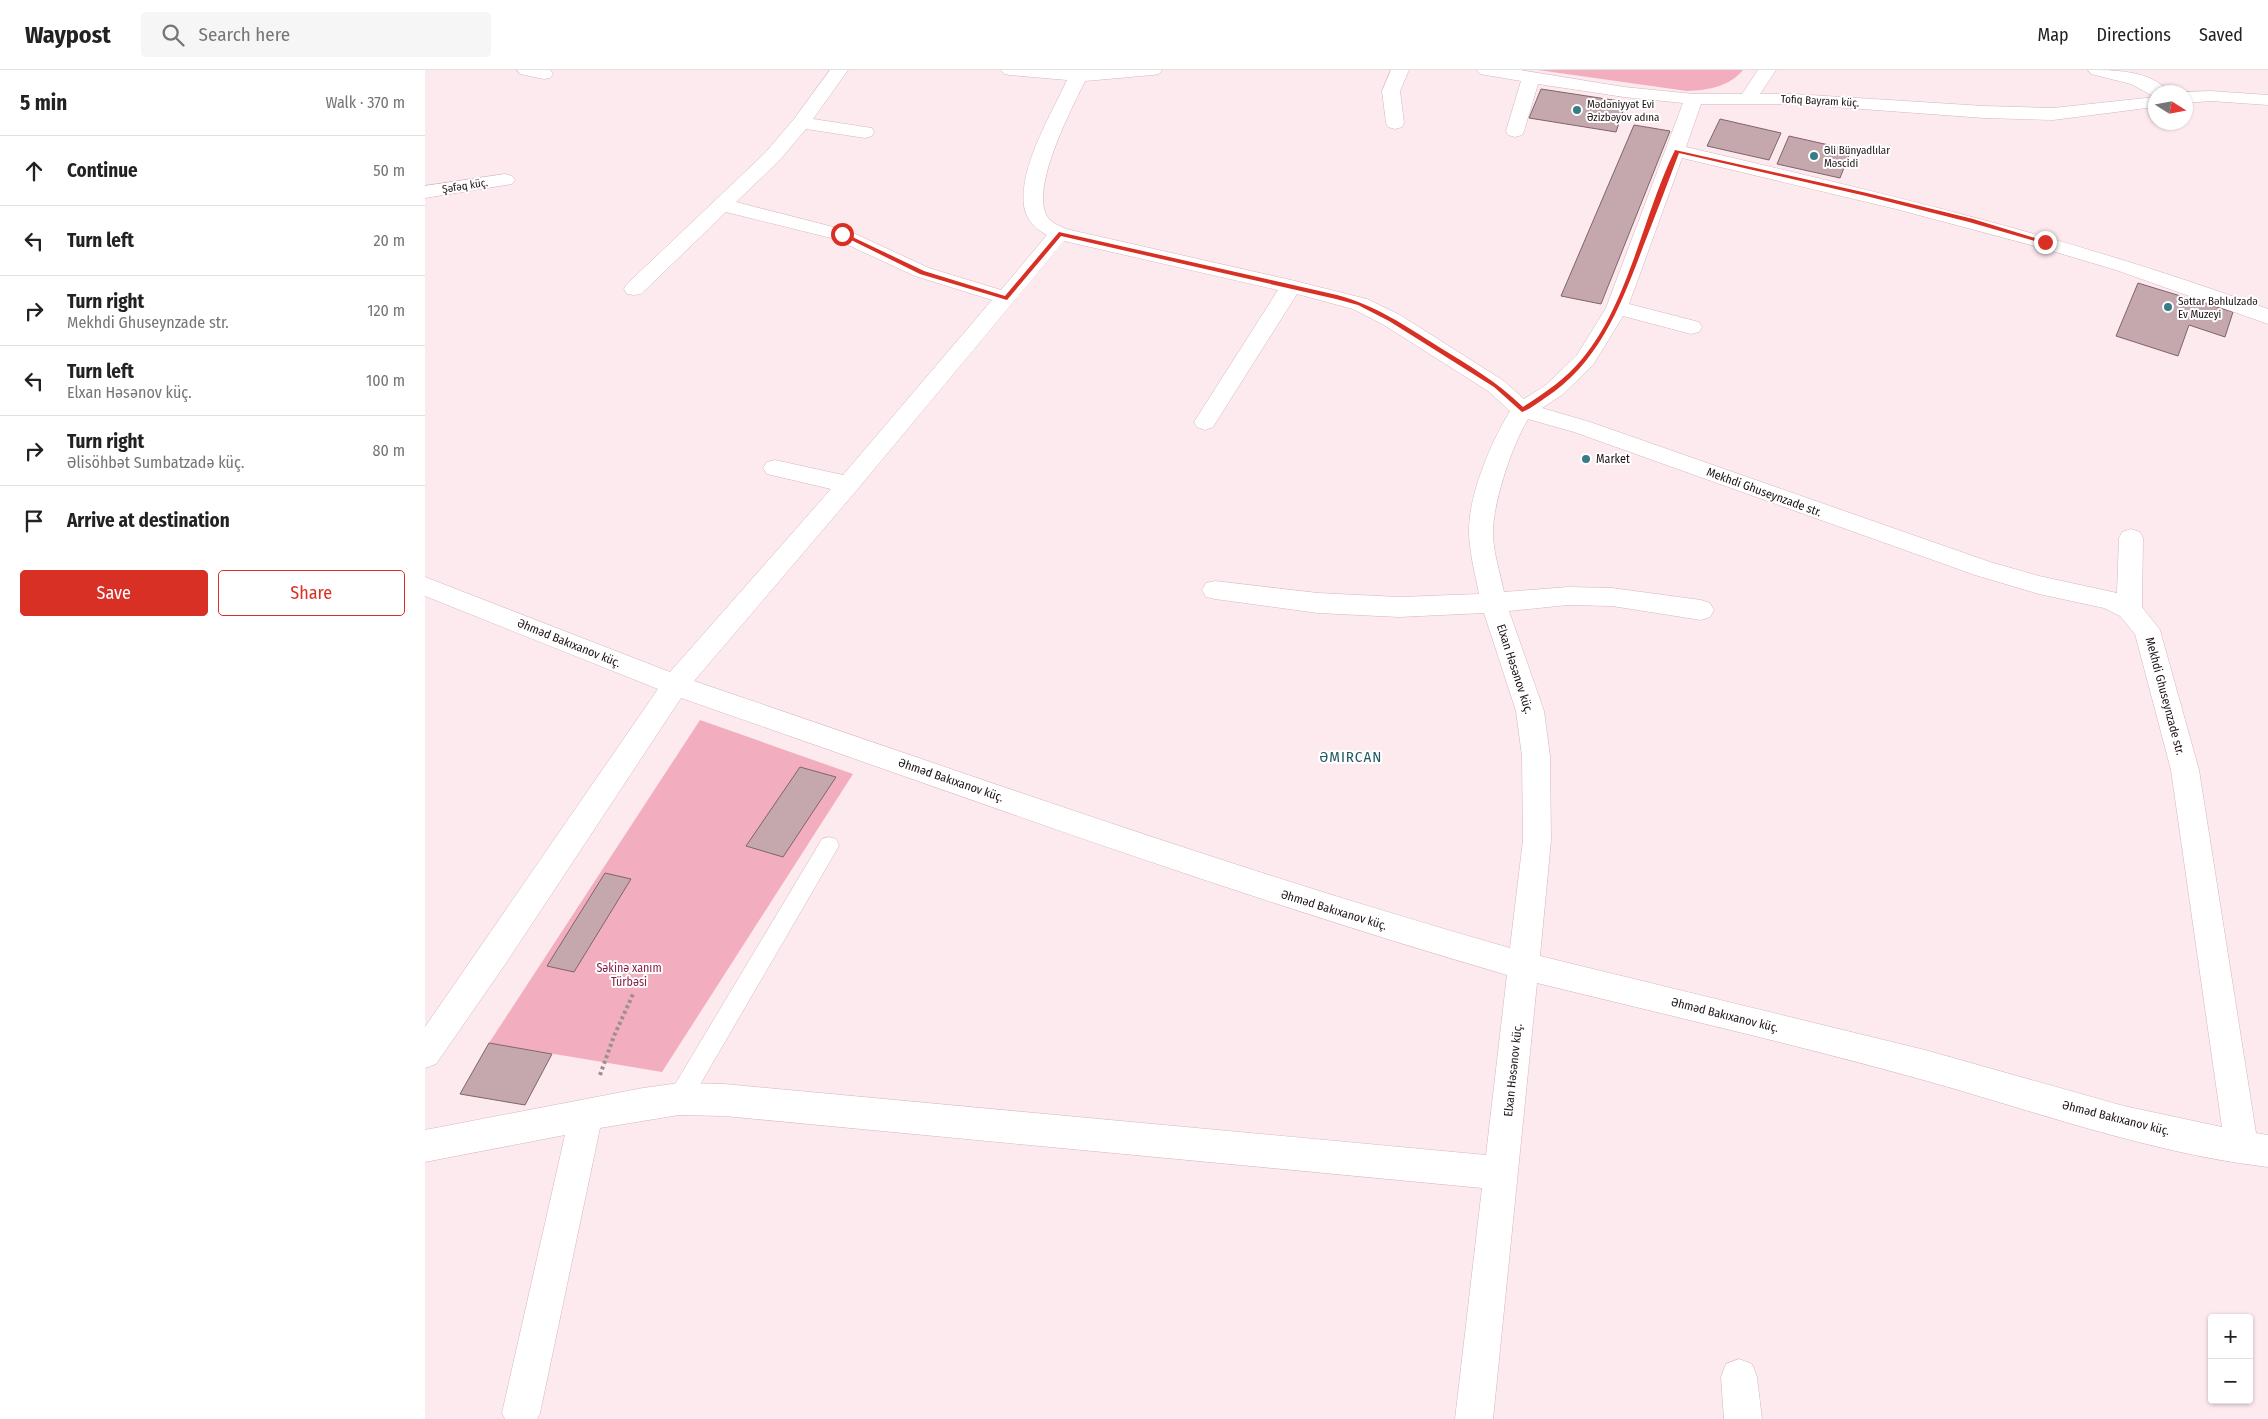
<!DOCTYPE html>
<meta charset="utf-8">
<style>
:root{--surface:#fff;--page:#f6f6f6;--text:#222;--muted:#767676;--line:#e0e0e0;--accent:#d93025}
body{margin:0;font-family:"Fira Sans Condensed",sans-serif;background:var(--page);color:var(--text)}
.controls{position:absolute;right:15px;bottom:15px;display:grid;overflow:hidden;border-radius:5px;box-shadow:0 1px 4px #0004}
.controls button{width:45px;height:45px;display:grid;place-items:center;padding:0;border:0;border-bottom:1px solid var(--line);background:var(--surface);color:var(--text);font:25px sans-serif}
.compass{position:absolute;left:1723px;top:15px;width:45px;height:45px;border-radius:50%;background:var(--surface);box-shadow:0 1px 4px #0004;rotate:101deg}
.stop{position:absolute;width:15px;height:15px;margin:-11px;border:4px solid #d93025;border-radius:50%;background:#fff}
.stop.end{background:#d93025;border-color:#fff;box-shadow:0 1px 5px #0008}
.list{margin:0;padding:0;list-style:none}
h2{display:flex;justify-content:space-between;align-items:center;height:65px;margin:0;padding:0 20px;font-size:21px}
h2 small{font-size:16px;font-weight:400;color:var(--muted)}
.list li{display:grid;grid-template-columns:32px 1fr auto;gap:15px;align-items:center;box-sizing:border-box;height:70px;padding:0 20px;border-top:1px solid var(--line)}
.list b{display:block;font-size:19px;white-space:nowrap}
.list p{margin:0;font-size:16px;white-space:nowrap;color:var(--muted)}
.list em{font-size:16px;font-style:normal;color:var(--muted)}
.actions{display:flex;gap:10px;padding:15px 20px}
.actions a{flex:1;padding:11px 0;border:1px solid var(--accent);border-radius:5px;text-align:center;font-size:18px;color:var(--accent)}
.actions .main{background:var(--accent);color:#fff}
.icon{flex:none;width:28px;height:28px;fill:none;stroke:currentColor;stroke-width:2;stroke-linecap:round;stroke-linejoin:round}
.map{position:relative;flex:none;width:1843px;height:1349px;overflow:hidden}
header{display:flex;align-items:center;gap:30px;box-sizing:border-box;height:70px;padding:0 25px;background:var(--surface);border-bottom:1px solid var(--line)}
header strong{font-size:24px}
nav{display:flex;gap:28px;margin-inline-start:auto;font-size:18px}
.search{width:350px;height:45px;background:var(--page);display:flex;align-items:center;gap:12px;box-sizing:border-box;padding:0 18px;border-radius:5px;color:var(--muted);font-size:19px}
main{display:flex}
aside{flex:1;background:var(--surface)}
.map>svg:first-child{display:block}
.green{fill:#f2aebf}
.building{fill:#c5a7ae;stroke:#7f646a}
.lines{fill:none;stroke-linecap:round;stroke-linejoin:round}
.service-casing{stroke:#d5b6bd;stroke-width:1}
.minor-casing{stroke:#d5b6bd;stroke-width:1}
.path{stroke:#9d8e91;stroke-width:4;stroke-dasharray:3 3;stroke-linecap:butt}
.service{fill:#fff;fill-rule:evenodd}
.minor{fill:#fff;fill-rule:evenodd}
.route{fill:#d93025}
.poi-dot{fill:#367d88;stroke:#fff;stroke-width:2}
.labels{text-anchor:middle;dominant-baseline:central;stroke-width:4;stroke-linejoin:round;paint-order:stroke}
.far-street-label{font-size:11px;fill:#1d1315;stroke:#fff}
.far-poi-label{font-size:11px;fill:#1d1315;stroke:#fff;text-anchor:start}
.poi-label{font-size:12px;fill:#1d1315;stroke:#fff;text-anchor:start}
.street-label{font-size:12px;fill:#1d1315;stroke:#fff}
.park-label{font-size:12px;fill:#892349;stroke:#fff}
.quarter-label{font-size:15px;letter-spacing:1px;fill:#205962;stroke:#fff}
</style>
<header>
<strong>Waypost</strong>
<div class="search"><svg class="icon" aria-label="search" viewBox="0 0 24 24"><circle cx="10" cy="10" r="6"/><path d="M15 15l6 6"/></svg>Search here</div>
<nav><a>Map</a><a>Directions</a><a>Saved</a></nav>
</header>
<main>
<aside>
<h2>5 min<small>Walk · 370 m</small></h2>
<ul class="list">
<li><svg class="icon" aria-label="ahead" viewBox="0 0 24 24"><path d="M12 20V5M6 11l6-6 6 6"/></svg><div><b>Continue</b></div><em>50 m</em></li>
<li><svg class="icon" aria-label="left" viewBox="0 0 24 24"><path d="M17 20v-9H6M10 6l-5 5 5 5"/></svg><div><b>Turn left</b></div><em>20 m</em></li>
<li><svg class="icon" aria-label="right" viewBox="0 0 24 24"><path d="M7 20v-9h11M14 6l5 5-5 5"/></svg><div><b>Turn right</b><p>Mekhdi Ghuseynzade str.</p></div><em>120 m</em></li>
<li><svg class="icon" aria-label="left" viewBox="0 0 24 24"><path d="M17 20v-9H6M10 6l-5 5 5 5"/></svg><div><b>Turn left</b><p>Elxan Həsənov küç.</p></div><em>100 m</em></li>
<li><svg class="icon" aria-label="right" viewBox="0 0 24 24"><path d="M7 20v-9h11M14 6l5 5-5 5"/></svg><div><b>Turn right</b><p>Əlisöhbət Sumbatzadə küç.</p></div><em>80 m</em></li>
<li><svg class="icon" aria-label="arrive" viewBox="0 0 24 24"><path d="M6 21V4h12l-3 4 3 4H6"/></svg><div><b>Arrive at destination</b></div></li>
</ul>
<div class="actions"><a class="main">Save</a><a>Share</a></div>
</aside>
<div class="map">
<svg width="1843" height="1349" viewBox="0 0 1843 1349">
<rect width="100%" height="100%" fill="#fdeaee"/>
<!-- green -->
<g class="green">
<path d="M1113,0H1318C1304,17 1283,20 1262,21Z"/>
<path d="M275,650L428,704L237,1002L64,973Z"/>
</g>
<!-- building -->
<g class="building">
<path d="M1116,19L1201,32L1191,62L1104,48Z"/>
<path d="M1295,49L1356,63L1344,90L1282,76Z"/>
<path d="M1209,55L1245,61L1176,234L1136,226Z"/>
<path d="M1364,66L1426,80L1415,108L1352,94Z"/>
<path d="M1713,213L1808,242L1800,267L1764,255L1753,286L1691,266Z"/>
<path d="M375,697L411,707L358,787L321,776Z"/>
<path d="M180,803L206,809L149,902L122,896Z"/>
<path d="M64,973L127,984L100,1035L35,1024Z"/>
</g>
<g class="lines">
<!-- service casing -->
<g class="service-casing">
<path id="service" d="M404,767L411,769L414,775L411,781L262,1037L254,1040L246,1037L243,1029L246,1021L397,769Z"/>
</g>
<!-- minor casing -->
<g class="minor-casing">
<g id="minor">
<path d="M92,0H125L128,4L125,8L119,9L95,4Z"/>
<path d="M405,0H423L388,49L447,58L449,62L447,66L440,68L381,59L354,91L311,132L424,161L504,198L576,220L622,165C611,159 601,150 599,136C594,97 626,45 642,10L585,5L579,4L576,0H737L734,4L728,5L660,11C647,38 602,123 624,149C628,154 636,156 641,159L866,210L942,229L975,245L1079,311L1099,329L1121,315L1152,285L1181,238L1258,33L1199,27L1113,14L1099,61L1097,65L1090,67L1083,65L1081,61L1096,11L1055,4L1052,0H1095L1199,17L1269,24H1317L1333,0H1351L1335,24H1369L1559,36L1628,38L1730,27V37L1628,50L1559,48L1369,34H1276L1261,77C1458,123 1653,169 1843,239V254L1691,200L1617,178L1471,139L1257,88L1204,234L1274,252L1277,257L1274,262L1266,264L1198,246L1168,295L1137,325L1117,338L1165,352L1565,492L1614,506L1692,523L1694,468L1697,462L1706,459L1715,462L1718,468L1717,537L1735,560L1774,700L1831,1063L1843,1065V1097C1729,1084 1612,1042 1502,1011C1373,975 1242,945 1112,913L1068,1349H1030L1057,1118L299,1046L254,1045L175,1058L115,1343L112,1349H80L77,1343L140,1065L0,1092V1060L218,1018L254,1013L299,1014L1061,1085L1082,905C803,824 530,723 256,628L79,896L11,994L0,998V957L233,619L0,526V507L245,602L406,419L342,404L338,398L342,392L350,390L418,405L567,230L490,206L410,169L301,142L216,224L209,225L202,224L199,219L202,214L340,83L369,49ZM639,171L853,220L769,352L772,357L780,360L788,357L872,224L928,239L959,255L1063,321L1085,341C1066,372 1044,424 1044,460C1044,481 1050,503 1054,524L974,527L893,523L790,511L781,513L777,520L781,527L790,529L893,543L974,547L1059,543L1091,641L1097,686L1098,770L1085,878C810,800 540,703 269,611L431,421ZM1103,349L1149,362L1550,505L1614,524L1679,538L1695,546L1710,564L1746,700L1797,1057L1699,1036L1500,980L1115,886L1126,770L1125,686L1119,641L1084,541L1143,535L1187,536L1276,550L1285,547L1289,540L1285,533L1276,530L1187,518L1143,517L1079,522C1075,502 1067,479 1068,458C1070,427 1087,376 1103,349Z"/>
<path d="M966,0H984L975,21L979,53L977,57L970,59L963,57L961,53L957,21Z"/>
<path d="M1663,0C1687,0 1728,0 1743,22H1730V27L1728,26L1706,14L1666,4Z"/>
<path d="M1786,21L1843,25V35L1786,31L1760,33V22Z"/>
<path d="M80,104L87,106L90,110L87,114L0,128V116Z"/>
<path d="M1314,1289L1327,1294L1332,1307L1337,1349H1299L1296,1307L1301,1294Z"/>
</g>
</g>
<!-- path -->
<path class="path" d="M175,1005L189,966L209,922"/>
<!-- service -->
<use href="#service" class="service"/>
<!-- minor -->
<use href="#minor" class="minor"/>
</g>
<!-- route -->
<path class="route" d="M1250,80L1442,123L1548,149L1623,172L1620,174L1544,152L1441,126L1254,83C1242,115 1230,146 1218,177C1196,235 1174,293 1120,328C1113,333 1105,339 1097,342L1069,317L964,251L933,235L911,229L636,166L582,230L495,204L414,164L419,163L499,201L580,226L634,162L912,225C950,235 981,256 1014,277C1045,296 1071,311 1098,337C1119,323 1141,309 1157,289C1204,233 1218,145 1250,80Z"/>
<!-- markers -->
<g class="poi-dot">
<circle cx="1152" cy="40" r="5"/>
<circle cx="1389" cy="86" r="5"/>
<circle cx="1743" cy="237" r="5"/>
<circle cx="1161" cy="389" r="5"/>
</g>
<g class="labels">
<!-- far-street labels -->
<g class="far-street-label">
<text transform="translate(1395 31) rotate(3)">Tofiq Bayram küç.</text>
<text transform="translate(40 116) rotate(-9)">Şəfəq küç.</text>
</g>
<!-- far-poi labels -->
<g class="far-poi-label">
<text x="1162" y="34">Mədəniyyət Evi<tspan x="1162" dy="13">Əzizbəyov adına</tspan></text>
<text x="1399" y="80">Əli Bünyadlılar<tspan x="1399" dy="13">Məscidi</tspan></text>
<text x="1753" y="231">Səttar Bəhlulzadə<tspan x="1753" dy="13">Ev Muzeyi</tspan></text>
</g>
<!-- poi labels -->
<g class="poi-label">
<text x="1171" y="389">Market</text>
</g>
<!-- street labels -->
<g class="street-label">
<text transform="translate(1339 422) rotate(20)">Mekhdi Ghuseynzade str.</text>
<text transform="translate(144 573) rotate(22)">Əhməd Bakıxanov küç.</text>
<text transform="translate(1090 599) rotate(72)">Elxan Həsənov küç.</text>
<text transform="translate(1740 626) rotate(75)">Mekhdi Ghuseynzade str.</text>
<text transform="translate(526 710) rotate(19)">Əhməd Bakıxanov küç.</text>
<text transform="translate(909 840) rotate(17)">Əhməd Bakıxanov küç.</text>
<text transform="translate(1300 945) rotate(14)">Əhməd Bakıxanov küç.</text>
<text transform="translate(1088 1000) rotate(-84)">Elxan Həsənov küç.</text>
<text transform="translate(1691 1048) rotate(14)">Əhməd Bakıxanov küç.</text>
</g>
<!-- park labels -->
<g class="park-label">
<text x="204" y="898">Səkinə xanım<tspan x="204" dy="14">Türbəsi</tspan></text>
</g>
<!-- quarter labels -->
<g class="quarter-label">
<text x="926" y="687">ƏMIRCAN</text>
</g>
</g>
</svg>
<div class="controls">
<button>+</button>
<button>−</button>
</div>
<svg class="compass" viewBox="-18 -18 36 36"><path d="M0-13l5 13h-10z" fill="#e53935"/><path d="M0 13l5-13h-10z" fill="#767676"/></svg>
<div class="stop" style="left:417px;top:164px"></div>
<div class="stop end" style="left:1620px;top:172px"></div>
</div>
</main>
